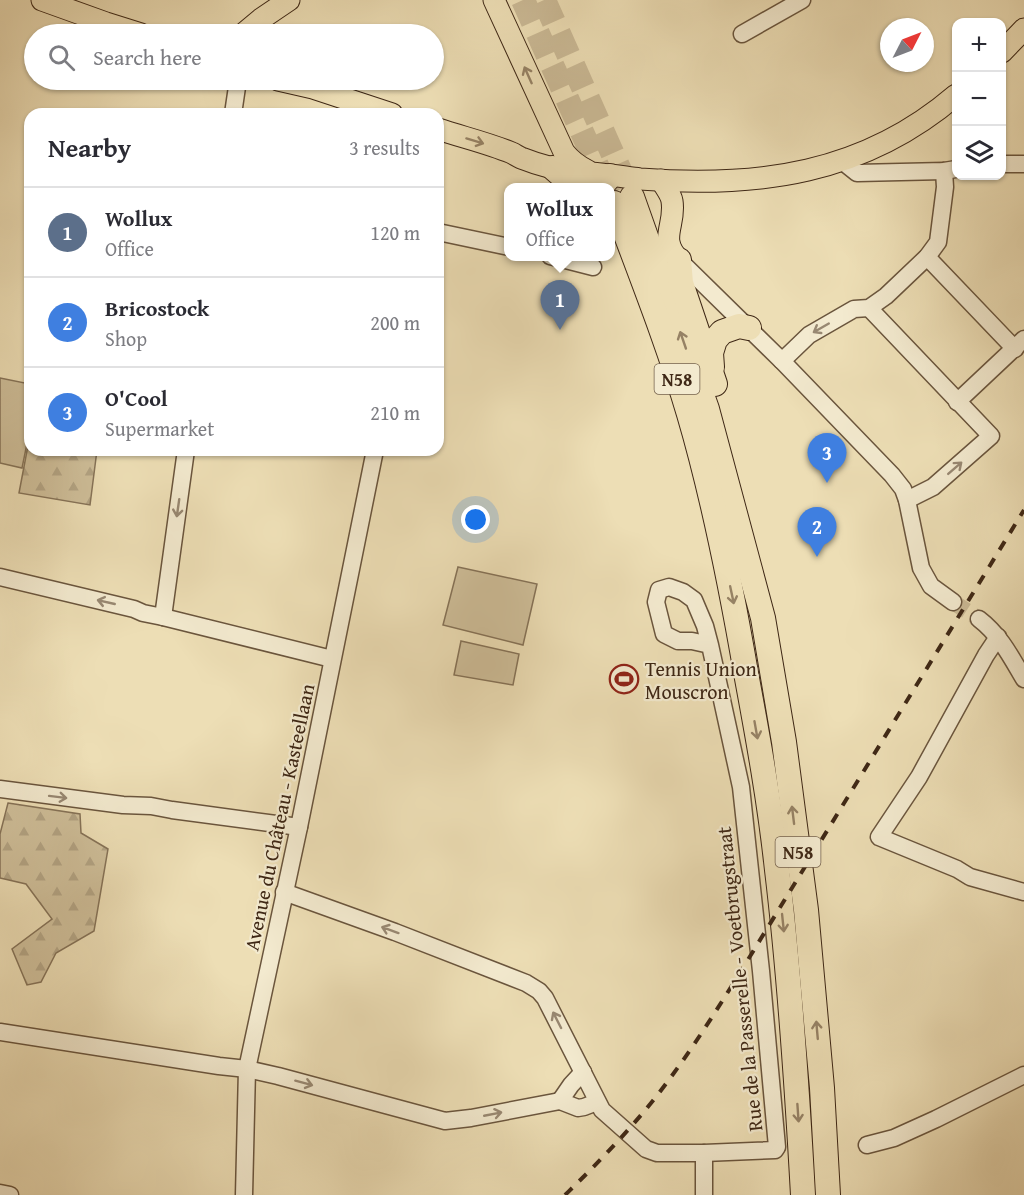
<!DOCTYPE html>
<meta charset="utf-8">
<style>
:root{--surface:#fff;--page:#f2f2f3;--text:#2b2b33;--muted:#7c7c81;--line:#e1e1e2;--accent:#d93025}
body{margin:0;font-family:"Gentium Book Plus",serif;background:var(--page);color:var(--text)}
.controls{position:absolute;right:18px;top:18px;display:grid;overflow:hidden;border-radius:12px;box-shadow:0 2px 4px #0004}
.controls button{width:54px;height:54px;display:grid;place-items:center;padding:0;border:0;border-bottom:2px solid var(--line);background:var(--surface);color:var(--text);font:30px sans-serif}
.compass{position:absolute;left:880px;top:18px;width:54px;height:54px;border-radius:50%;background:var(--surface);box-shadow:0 2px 4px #0004;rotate:48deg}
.you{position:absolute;left:476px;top:520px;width:21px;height:21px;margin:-15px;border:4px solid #fff;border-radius:50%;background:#1a73e8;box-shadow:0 0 0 9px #1a73e833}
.badge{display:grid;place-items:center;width:39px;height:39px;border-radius:50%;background:var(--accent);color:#fff;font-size:20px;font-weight:700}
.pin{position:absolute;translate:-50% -50px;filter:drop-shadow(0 2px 3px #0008)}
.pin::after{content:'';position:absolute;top:32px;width:21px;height:18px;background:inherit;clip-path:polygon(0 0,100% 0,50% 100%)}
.popup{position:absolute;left:504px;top:183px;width:111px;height:78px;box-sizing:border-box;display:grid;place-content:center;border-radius:12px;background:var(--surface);filter:drop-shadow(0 2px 4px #0005);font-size:20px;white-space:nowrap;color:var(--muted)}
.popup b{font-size:22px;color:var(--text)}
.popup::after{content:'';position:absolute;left:50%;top:100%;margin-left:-12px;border:12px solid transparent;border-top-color:var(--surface)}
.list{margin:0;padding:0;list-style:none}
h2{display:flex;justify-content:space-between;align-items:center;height:78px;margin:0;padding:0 24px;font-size:26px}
h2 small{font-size:20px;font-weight:400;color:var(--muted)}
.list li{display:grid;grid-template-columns:39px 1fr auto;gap:18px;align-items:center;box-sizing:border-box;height:90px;padding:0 24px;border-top:2px solid var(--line)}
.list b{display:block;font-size:22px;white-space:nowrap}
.list p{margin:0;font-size:20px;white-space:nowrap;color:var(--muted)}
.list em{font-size:20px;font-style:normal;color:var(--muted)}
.icon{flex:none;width:33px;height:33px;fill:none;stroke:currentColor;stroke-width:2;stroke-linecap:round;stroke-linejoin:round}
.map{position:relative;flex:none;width:1024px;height:1195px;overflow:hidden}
.search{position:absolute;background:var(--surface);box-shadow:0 2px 4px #0004;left:24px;top:24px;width:420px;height:66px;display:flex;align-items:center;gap:15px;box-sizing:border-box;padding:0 21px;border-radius:33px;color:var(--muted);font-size:22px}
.panel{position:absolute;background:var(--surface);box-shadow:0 2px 4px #0004;left:24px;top:108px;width:420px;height:348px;border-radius:18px}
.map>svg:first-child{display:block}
.forest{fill:url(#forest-firs);stroke:#867358;stroke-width:1.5}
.green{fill:#cfbf9a;stroke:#867358;stroke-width:1.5}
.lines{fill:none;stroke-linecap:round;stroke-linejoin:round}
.minor-tunnel{stroke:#cab995;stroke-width:16;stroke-dasharray:16 8;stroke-linecap:butt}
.highway-tunnel{stroke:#cab995;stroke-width:24;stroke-dasharray:24 12;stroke-linecap:butt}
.minor-casing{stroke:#6a553d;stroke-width:19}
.major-casing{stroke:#3e2715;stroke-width:23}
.highway-casing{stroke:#3e2715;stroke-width:26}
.minor{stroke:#f3eacf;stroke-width:16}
.major{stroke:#eddeb5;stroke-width:21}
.highway{stroke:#eddeb5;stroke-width:24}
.rail{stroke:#3e2715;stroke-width:4;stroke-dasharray:10 10;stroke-linecap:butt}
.oneway{stroke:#968265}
.oneway2{stroke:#988872}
.labels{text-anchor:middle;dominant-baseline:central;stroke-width:4.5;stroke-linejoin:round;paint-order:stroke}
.shield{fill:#f3eacf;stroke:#74624d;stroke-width:1.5}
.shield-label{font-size:18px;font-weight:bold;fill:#3e2715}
.poi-label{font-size:20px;fill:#3e2715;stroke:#f3eacf;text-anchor:start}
.street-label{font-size:20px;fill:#3e2715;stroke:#f3eacf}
</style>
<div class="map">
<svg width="1024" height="1195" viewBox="0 0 1024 1195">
<defs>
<pattern id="forest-firs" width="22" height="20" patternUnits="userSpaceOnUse" patternTransform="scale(1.5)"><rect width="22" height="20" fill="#cfbf9a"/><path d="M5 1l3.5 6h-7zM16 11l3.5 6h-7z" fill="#b3a484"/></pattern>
</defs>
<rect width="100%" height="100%" fill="#eddeb5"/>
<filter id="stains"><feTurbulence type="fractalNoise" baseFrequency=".00333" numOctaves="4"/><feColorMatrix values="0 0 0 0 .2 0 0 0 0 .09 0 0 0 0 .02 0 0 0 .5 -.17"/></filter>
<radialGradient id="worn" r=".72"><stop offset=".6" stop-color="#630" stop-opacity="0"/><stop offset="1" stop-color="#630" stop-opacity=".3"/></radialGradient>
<!-- forest -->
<g class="forest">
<path d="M30,435V450H97L90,505L19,493Z"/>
<path d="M8,803L80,814L81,833L108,849L94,931L56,953L41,982L27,985L12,949L52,919L26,884L0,878V834Z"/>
</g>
<!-- green -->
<g class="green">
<path d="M0,378L30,384V429L22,468L0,463Z"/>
<path d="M458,567L537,584L523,645L443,625Z"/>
<path d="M461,641L519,654L513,685L454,675Z"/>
</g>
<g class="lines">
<!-- minor-tunnel -->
<path class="minor-tunnel" d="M953,602L979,619"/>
<!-- highway-tunnel -->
<g class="highway-tunnel">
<path d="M523,0L607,188"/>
<path d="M544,0L631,195"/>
</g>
<!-- minor casing -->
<g class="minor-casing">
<g id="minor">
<path d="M742,34L802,0"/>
<path d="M233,114L238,80"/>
<path d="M842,161L857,173L944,171L956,169"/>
<path d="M1002,164H1024"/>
<path d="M438,232L509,247"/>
<path d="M550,256L593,267"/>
<path d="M927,257L1015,349"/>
<path d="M679,260L782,361L892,475L903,489L907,500L921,568L931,586L953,602"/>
<path d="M869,308L991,436L933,487L907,500"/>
<path d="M782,361L809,335L854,309L869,308L886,296L927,257L938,242L945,187L944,171"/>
<path d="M957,402L1024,339"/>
<path d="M0,577L134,609L143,613L163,617L332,659"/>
<path d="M163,617L186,450"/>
<path d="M979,619C1000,635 1011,657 1024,679"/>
<path d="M998,637L986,655L919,777L879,837L957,869L970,877L1024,892"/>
<path d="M0,789L123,805L151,806L172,810L299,827"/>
<path d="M284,892L395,932L526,983L539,991L545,998L602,1110L646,1149L657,1153H704L775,1150L777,1147L761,971L741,787L710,645L705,626L694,600L683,592L669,587L659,590L656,602L664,634L678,641H692L710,645"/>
<path d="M0,1032L219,1066L247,1069L278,1076L445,1121L471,1118L560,1101L578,1108L584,1107L597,1102"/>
<path d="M560,1101L571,1085L583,1072"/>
<path d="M867,1145L894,1138L936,1119L1024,1075"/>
<path d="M704,1153V1195"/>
<path d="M0,1193L10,1195"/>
<path d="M244,1195L247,1069L299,827L375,450"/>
</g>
</g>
<!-- major casing -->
<g class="major-casing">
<g id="major">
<path d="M42,0L106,23L141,34"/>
<path d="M494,0L564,152C571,161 578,166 588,171"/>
<path d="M243,34L261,19L289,0"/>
<path d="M1002,52L1024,29"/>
<path d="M278,80L313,88L392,114"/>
<path d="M438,129C462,137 488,143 512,153C516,155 520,158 524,159C539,165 556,169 572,172C578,173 584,173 590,173C607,174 624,177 640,179C758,188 864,174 956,95"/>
<path d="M661,180C665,187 671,194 672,201C676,226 658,238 679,260"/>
</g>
</g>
<!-- highway casing -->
<g class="highway-casing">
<g id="highway">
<path d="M553,168L576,188"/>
<path d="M600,188L610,176"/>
<path d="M632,197L707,409L763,618L784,742L806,910L822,1088L828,1195"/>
<path d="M614,203C640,273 668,343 689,414C714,499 731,586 746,673C758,738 770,804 777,870C790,978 797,1086 803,1195"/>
<path d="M679,260L681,283L715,384"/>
<path d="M712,367L711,353L715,340L722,332L739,326L749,328"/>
</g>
</g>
<!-- minor -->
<use href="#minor" class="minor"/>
<!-- major -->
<use href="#major" class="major"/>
<!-- highway -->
<use href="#highway" class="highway"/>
<!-- rail -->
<path class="rail" d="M565,1195C598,1163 630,1130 659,1093C689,1054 715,1013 741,971L1024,510"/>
</g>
<!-- one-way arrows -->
<defs><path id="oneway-shaft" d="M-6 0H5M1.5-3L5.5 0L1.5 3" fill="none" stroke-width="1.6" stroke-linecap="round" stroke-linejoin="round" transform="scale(1.5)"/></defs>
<g class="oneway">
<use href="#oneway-shaft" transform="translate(528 75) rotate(-114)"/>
<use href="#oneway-shaft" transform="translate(475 141) rotate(17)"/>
<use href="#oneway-shaft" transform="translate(683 340) rotate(-109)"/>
<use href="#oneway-shaft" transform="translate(732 595) rotate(78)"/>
<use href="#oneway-shaft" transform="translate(756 730) rotate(80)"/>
<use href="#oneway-shaft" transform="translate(793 815) rotate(-97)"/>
<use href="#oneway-shaft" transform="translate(783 923) rotate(84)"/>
<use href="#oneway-shaft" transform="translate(817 1030) rotate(-95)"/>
<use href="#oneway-shaft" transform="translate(798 1113) rotate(86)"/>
</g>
<g class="oneway2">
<use href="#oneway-shaft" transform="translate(821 328) rotate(150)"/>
<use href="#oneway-shaft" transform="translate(955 468) rotate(-41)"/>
<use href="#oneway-shaft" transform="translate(178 508) rotate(98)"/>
<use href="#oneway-shaft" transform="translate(106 602) rotate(-167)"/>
<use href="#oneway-shaft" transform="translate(58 797) rotate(7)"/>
<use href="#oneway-shaft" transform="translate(390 930) rotate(-160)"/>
<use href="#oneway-shaft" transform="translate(557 1020) rotate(-117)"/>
<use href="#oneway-shaft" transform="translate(304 1083) rotate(15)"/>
<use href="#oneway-shaft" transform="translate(493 1114) rotate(-11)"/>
</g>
<!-- icons -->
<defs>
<g id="stadium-ring" transform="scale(1.5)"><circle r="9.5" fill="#f3eacf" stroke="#8f2418" stroke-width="1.5"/><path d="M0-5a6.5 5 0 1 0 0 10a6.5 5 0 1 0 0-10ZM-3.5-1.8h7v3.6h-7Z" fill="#8f2418"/></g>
</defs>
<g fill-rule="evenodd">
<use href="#stadium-ring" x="624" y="679"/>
</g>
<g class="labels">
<!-- shield labels -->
<g class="shield">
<rect x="654.5" y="364" width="45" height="30" rx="4.5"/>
<rect x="775.5" y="837" width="45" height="30" rx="4.5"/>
</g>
<g class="shield-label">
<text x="677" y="379">N58</text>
<text x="798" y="852">N58</text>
</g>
<!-- poi labels -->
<g class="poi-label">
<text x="645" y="668">Tennis Union<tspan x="645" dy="23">Mouscron</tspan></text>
</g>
<!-- street labels -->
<g class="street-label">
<text transform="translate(279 817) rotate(-78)">Avenue du Château - Kasteellaan</text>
<text transform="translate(739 979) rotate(-96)">Rue de la Passerelle - Voetbrugstraat</text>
</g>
</g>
<rect width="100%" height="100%" filter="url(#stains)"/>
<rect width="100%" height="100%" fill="url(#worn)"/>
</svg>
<div class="controls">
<button>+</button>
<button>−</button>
<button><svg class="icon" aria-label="layers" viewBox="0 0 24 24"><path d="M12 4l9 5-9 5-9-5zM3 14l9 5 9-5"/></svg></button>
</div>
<svg class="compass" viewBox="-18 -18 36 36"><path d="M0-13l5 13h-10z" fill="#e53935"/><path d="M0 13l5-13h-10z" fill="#7c7c81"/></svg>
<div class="you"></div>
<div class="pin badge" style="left:560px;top:330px;background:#5c6f8a">1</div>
<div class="popup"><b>Wollux</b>Office</div>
<div class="pin badge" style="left:817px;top:557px;background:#3f7fe0">2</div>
<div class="pin badge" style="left:827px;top:483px;background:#3f7fe0">3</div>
<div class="search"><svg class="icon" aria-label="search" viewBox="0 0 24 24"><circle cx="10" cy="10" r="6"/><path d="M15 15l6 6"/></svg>Search here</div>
<section class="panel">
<h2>Nearby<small>3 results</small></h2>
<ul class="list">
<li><span class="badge" style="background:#5c6f8a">1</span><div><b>Wollux</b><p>Office</p></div><em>120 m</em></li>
<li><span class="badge" style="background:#3f7fe0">2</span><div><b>Bricostock</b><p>Shop</p></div><em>200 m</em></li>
<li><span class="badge" style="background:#3f7fe0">3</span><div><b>O'Cool</b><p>Supermarket</p></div><em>210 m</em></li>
</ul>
</section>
</div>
